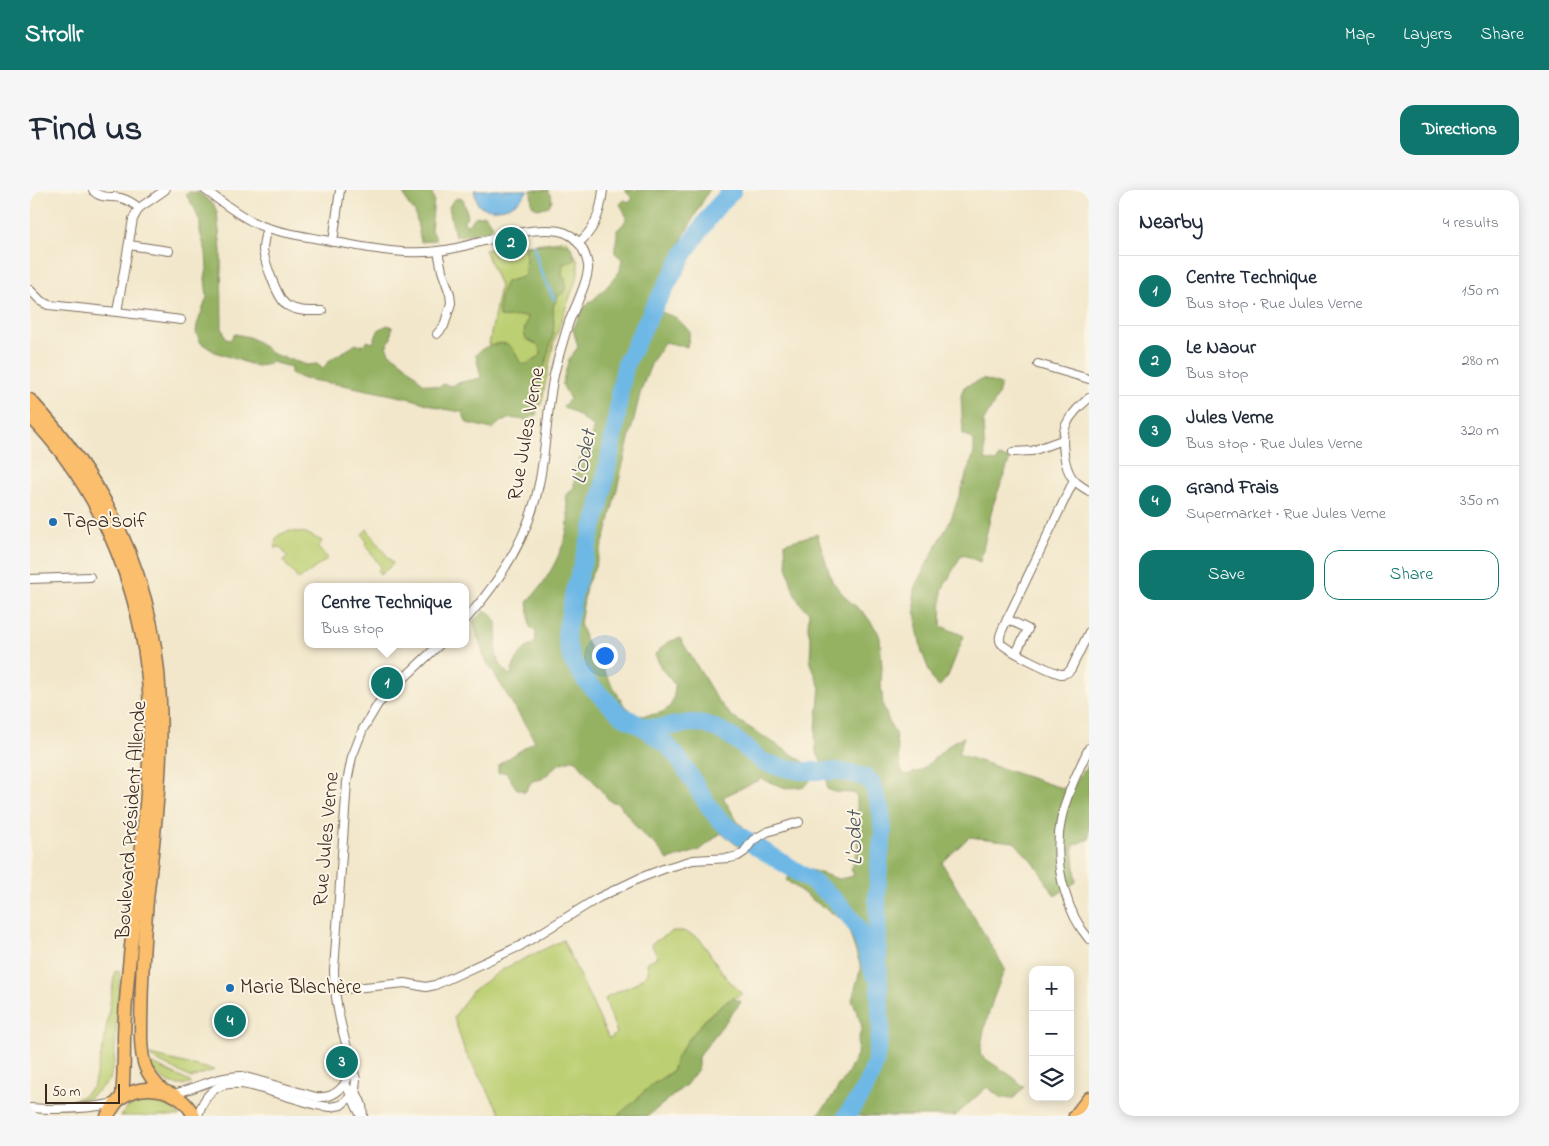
<!DOCTYPE html>
<meta charset="utf-8">
<style>
:root{--surface:#fff;--page:#f6f6f7;--text:#1f2937;--muted:#747a83;--line:#e0e1e3;--accent:#0f766e}
body{margin:0;font-family:"Indie Flower",sans-serif;background:var(--page);color:var(--text)}
.controls{position:absolute;right:15px;bottom:15px;display:grid;overflow:hidden;border-radius:10px;box-shadow:0 2px 12px #0003}
.controls button{width:45px;height:45px;display:grid;place-items:center;padding:0;border:0;border-bottom:1px solid var(--line);background:var(--surface);color:var(--text);font:25px sans-serif}
.scale{position:absolute;left:15px;bottom:12px;width:75px;box-sizing:border-box;padding-left:5px;border:2px solid #3b2a1e;border-top:0;font-size:14px;line-height:18px;white-space:nowrap;color:#3b2a1e;-webkit-text-stroke:4px #fcf5e5;paint-order:stroke}
.you{position:absolute;left:574px;top:465px;width:18px;height:18px;margin:-12px;border:4px solid #fff;border-radius:50%;background:#1a73e8;box-shadow:0 0 0 8px #1a73e833}
.badge{display:grid;place-items:center;width:32px;height:32px;border-radius:50%;background:var(--accent);color:#fff;font-size:16px;font-weight:700}
.pin{position:absolute;translate:-50% -50%;border:2px solid #fff;box-shadow:0 1px 5px #0006}
.popup{position:absolute;left:274px;top:393px;width:165px;height:65px;box-sizing:border-box;display:grid;place-content:center;border-radius:10px;background:var(--surface);filter:drop-shadow(0 1px 4px #0005);font-size:16px;white-space:nowrap;color:var(--muted)}
.popup b{font-size:19px;color:var(--text)}
.popup::after{content:'';position:absolute;left:50%;top:100%;margin-left:-10px;border:10px solid transparent;border-top-color:var(--surface)}
.list{margin:0;padding:0;list-style:none}
h2{display:flex;justify-content:space-between;align-items:center;height:65px;margin:0;padding:0 20px;font-size:21px}
h2 small{font-size:16px;font-weight:400;color:var(--muted)}
.list li{display:grid;grid-template-columns:32px 1fr auto;gap:15px;align-items:center;box-sizing:border-box;height:70px;padding:0 20px;border-top:1px solid var(--line)}
.list b{display:block;font-size:19px;white-space:nowrap}
.list p{margin:0;font-size:16px;white-space:nowrap;color:var(--muted)}
.list em{font-size:16px;font-style:normal;color:var(--muted)}
.actions{display:flex;gap:10px;padding:15px 20px}
.actions a{flex:1;padding:11px 0;border:1px solid var(--accent);border-radius:15px;text-align:center;font-size:18px;color:var(--accent)}
.actions .main{background:var(--accent);color:#fff}
.icon{flex:none;width:28px;height:28px;fill:none;stroke:currentColor;stroke-width:2;stroke-linecap:round;stroke-linejoin:round}
.map{position:relative;flex:none;width:1059px;height:926px;overflow:hidden;border-radius:15px}
header{display:flex;align-items:center;gap:30px;box-sizing:border-box;height:70px;padding:0 25px;background:var(--accent);color:#fff}
header strong{font-size:24px}
nav{display:flex;gap:28px;margin-inline-start:auto;font-size:18px}
.intro{display:flex;align-items:center;justify-content:space-between;box-sizing:border-box;height:120px;padding:0 30px}
h1{margin:0;font-size:35px}
.button{padding:12px 22px;border-radius:15px;background:var(--accent);color:#fff;font-size:18px;font-weight:700}
main{display:flex;gap:30px;padding:0 30px}
aside{flex:1;background:var(--surface);border-radius:15px;box-shadow:0 2px 12px #0003}
.map>svg:first-child{display:block}
.green{fill:#bccf72;stroke:#7c7c48}
.forest{fill:#95b264;stroke:#686e41}
.water{fill:#6eb8e6;stroke:#547182}
.lines{fill:none;stroke-linecap:round;stroke-linejoin:round}
.stream{stroke:#6eb8e6;stroke-width:3}
.river{stroke:#6eb8e6;stroke-width:18}
.minor-casing{stroke:#7b6c5b;stroke-width:10}
.primary-casing{stroke:#7b6c5b;stroke-width:15}
.minor{stroke:#fff;stroke-width:8}
.primary{stroke:#fabe6d;stroke-width:12}
.poi-dot{fill:#1f6fb2;stroke:#fcf5e5;stroke-width:2}
.labels{text-anchor:middle;dominant-baseline:central;stroke-width:4;stroke-linejoin:round;paint-order:stroke}
.street-label{font-size:21px;fill:#3b2a1e;stroke:#fcf5e5}
.poi-label{font-size:21px;fill:#3b2a1e;stroke:#fcf5e5;text-anchor:start}
.water-label{font-size:22px;font-style:italic;fill:#4a555a;stroke:#fcf5e5}
</style>
<header>
<strong>Strollr</strong>
<nav><a>Map</a><a>Layers</a><a>Share</a></nav>
</header>
<div class="intro"><h1>Find us</h1><a class="button">Directions</a></div>
<main>
<div class="map">
<svg width="1059" height="926" viewBox="0 0 1059 926">
<rect width="100%" height="100%" fill="#fcf5e5"/>
<filter id="ink" filterUnits="userSpaceOnUse"><feTurbulence type="fractalNoise" baseFrequency=".02" numOctaves="2"/><feDisplacementMap in="SourceGraphic" scale="10" xChannelSelector="R" yChannelSelector="G"/><feConvolveMatrix kernelMatrix="1 2 1 2 8 2 1 2 1" color-interpolation-filters="sRGB"/></filter>
<filter id="wash" filterUnits="userSpaceOnUse"><feTurbulence type="fractalNoise" baseFrequency=".0096" numOctaves="4" result="noise"/><feDisplacementMap in="SourceGraphic" scale="20" xChannelSelector="R" yChannelSelector="G"/><feGaussianBlur stdDeviation="1.12" result="paint"/><feColorMatrix in="noise" values="0 0 0 0 0 0 0 0 0 0 0 0 0 0 0 0 0 1.4 0 .05"/><feComposite in="paint" operator="in"/></filter>
<g filter="url(#wash)">
<rect width="100%" height="100%" fill="#f2e7cb"/>
<!-- green -->
<g class="green">
<path d="M537,50L548,71V85L524,151L511,215L448,213L470,96L455,60Z"/>
<path d="M337,339L363,374L350,385L348,380L351,377L335,355L336,351L332,344Z"/>
<path d="M260,341L276,343L292,351L288,358L298,368L269,390L253,371L258,367L249,356L246,359C243,346 249,344 260,341Z"/>
<path d="M643,741H653L669,748L695,786L712,804L692,814L676,828L652,860L646,870L642,881L619,897L600,916L587,926H472L435,862L424,827L443,800L475,778L533,750L579,849L587,843L575,809L580,805L605,794L618,783L617,772L628,767L621,754Z"/>
<path d="M85,781L90,782L84,874L83,875L80,890L59,908L40,911L51,907L63,897L74,854Z"/>
<path d="M120,865L184,880L161,888L122,868Z"/>
<path d="M121,873L160,892L161,894C140,898 130,890 119,874Z"/>
<path d="M120,910C133,911 142,916 150,926H90C98,916 107,911 120,910Z"/>
</g>
<!-- forest -->
<g class="forest">
<path d="M372,0H401L404,9L401,41L404,44L406,50L391,52L385,22L379,16Z"/>
<path d="M501,0H519L518,2L521,5L522,10L519,16L508,19L502,15Z"/>
<path d="M596,0H679L653,47L639,79L615,116L647,128L660,142L657,157L635,152L622,172L611,200L576,344L565,377L556,396L550,434L557,453L594,515L608,526C633,524 644,523 645,495L631,478L625,464L638,452L650,448L687,509L701,526L779,575L780,591L774,597L756,598L731,589L693,607L707,631L724,647L711,658L691,643L670,660L638,670L626,655L613,645L588,613L580,611L545,569L529,574L512,589L502,591L495,602L486,598L476,582L468,583V575L505,551L454,467L443,431L455,421C477,428 461,455 468,470C471,476 476,482 480,486C486,470 488,461 505,453L506,442L500,437L498,411C515,395 536,358 538,333C539,325 537,315 536,306L544,297L545,278L559,254L564,236C555,232 551,226 543,222C539,219 536,220 533,216L540,209L532,194L539,169L548,157L543,139L554,118L575,99L590,81L592,69L585,63C584,55 588,48 587,40C600,29 597,27 590,14L594,10L599,12L603,9L596,2Z"/>
<path d="M159,2L169,3L184,15L187,22L191,61L192,138L196,149L200,150L205,144L219,147L228,152L243,164L277,175L287,174L293,179C301,165 313,164 326,154C331,157 333,155 337,151L343,153L349,139L358,135L362,137L361,148L356,157L360,164C370,168 385,183 392,193L409,197L414,194L422,196L427,193L451,188L446,165C452,158 455,157 463,155C481,149 483,160 491,174H497L511,165C512,155 504,153 496,149L494,142L498,127C489,124 480,129 469,127C468,115 470,102 476,92L495,86L496,56L529,53L539,54L544,65V71L533,74L532,86L535,88L536,96L534,102L528,106L523,117L524,134L523,145L512,186L506,225L496,230L480,228L469,233L462,239L437,233L432,222L413,219L382,209L313,195L274,189L261,184V177L241,172L236,175L226,176L185,162L171,153L166,142L167,135L177,107L175,88L177,79L176,62L170,42V33L165,19L156,5Z"/>
<path d="M427,8L433,9L438,26L434,30V33L437,35L445,27L455,25L463,36L460,40L425,47L419,17L422,12Z"/>
<path d="M953,189L971,195L967,208L953,232L955,270L966,272L969,267L980,269L963,315L950,372L932,364L912,400L911,436L934,446L918,486L909,497L903,491L892,462L887,438L884,406L886,394L921,329L944,263V250L933,244L931,206L934,197Z"/>
<path d="M787,344L802,391L816,408L835,424L848,442L850,448L852,478L851,494L853,515L859,532L865,543L871,580L876,585L890,581L923,552L934,547L928,564L1025,596L1043,600L1050,584L1059,575V649L1043,656L1046,692L1025,706L1005,674L984,652L939,647L912,673L975,779C964,805 953,835 950,864L954,868L983,887L994,897L984,908H971L957,897L925,926H786L798,913L816,886L827,865L828,851L832,836L822,810L831,777L816,732L784,711L756,690L765,677L774,678L809,689L824,686L821,679L828,658L827,607L823,603L805,602L797,599V583L786,561L785,548L790,498L780,470L781,452L778,438L779,422C775,418 770,415 768,410C760,396 755,369 755,353Z"/>
<path d="M703,808L711,812L668,867V879L656,895L618,926H587C598,917 608,908 618,898C625,892 638,887 643,880C644,877 645,872 646,869C657,848 682,819 703,808Z"/>
</g>
<!-- water -->
<path class="water" d="M444,0H497V1C487,18 465,24 448,15Z"/>
<g class="lines">
<!-- stream -->
<path class="stream" d="M504,55L509,77L524,109"/>
<!-- river -->
<g class="river">
<path d="M703,0L685,19L657,59L624,117L596,173L590,201L586,234L569,318L544,402L536,444L538,456L542,470L556,491L591,525L613,537L628,538L661,533L674,534L690,540L705,549L733,572L750,577L770,581H807L828,585L836,588L842,593L851,621L853,642L849,674L847,707L849,797L851,837L845,874L840,888L829,908L816,926"/>
<path d="M613,537C624,545 637,553 645,564C661,583 673,613 690,630C731,667 790,684 823,731C834,746 837,766 844,784"/>
</g>
</g>
</g>
<g filter="url(#ink)">
<g class="lines">
<!-- minor casing -->
<g class="minor-casing">
<g id="minor">
<path d="M63,0C69,10 84,5 94,9C100,11 104,14 109,18"/>
<path d="M175,0C192,12 209,26 229,35C250,43 273,46 295,50C334,57 376,67 415,60C448,55 496,35 529,41C546,44 555,59 558,75C560,88 544,119 539,132C533,151 527,170 523,190C517,223 516,256 510,289C501,342 472,389 436,429"/>
<path d="M237,38C235,45 233,52 233,60C235,72 248,111 258,116C268,122 280,121 292,121"/>
<path d="M303,52L310,0"/>
<path d="M548,53C565,41 571,20 573,0"/>
<path d="M99,55L139,61"/>
<path d="M0,100L11,111L19,115L87,122L103,29L109,18L135,0"/>
<path d="M87,122L151,130"/>
<path d="M407,144L414,136L421,113L420,104L412,81L408,61"/>
<path d="M1008,174L1059,189"/>
<path d="M1059,208C1050,216 1041,224 1036,235C1030,249 1034,278 1043,289C1047,294 1054,298 1059,301"/>
<path d="M983,262L1002,261L1032,250"/>
<path d="M1044,290L973,438C971,443 968,448 971,453C974,459 1024,483 1031,484C1036,484 1038,483 1041,479L1059,442"/>
<path d="M0,389L60,387"/>
<path d="M977,429L998,439L986,463"/>
<path d="M1059,558C1035,607 1018,646 1035,702C1040,720 1047,735 1059,749"/>
<path d="M304,800L375,793L396,797L405,795L490,756L568,708L610,688L636,678L663,670L700,668L708,666L714,662L723,650L737,642L769,632"/>
<path d="M315,893L331,926"/>
<path d="M325,899L332,915L333,926"/>
<path d="M144,904C166,898 188,886 212,886L286,907C306,909 317,895 322,877"/>
<path d="M0,918C29,920 57,919 86,913"/>
<path d="M168,926C176,897 194,889 222,896L286,915L300,917L311,915L318,909L325,899L326,889C316,854 304,817 304,780L317,592L322,567L333,539L348,514L372,490L410,454"/>
</g>
</g>
<!-- primary casing -->
<g class="primary-casing">
<g id="primary">
<path d="M0,210C79,294 126,394 130,511C133,577 124,644 117,710C113,756 111,803 111,849C112,873 115,883 132,900"/>
<path d="M0,226C76,305 118,414 120,524C121,595 110,667 103,738C99,774 95,810 94,847C94,867 94,887 92,907"/>
<path d="M77,926C82,920 86,911 92,907C117,891 151,900 164,926"/>
<path d="M1045,926L1059,908"/>
</g>
</g>
<!-- minor -->
<use href="#minor" class="minor"/>
<!-- primary -->
<use href="#primary" class="primary"/>
</g>
</g>
<!-- markers -->
<g class="poi-dot">
<circle cx="23" cy="332" r="5"/>
<circle cx="200" cy="798" r="5"/>
</g>
<g class="labels">
<!-- street labels -->
<g class="street-label">
<text transform="translate(497 244) rotate(-80)">Rue Jules Verne</text>
<text transform="translate(102 630) rotate(-86)">Boulevard Président Allende</text>
<text transform="translate(297 649) rotate(-85)">Rue Jules Verne</text>
</g>
<!-- poi labels -->
<g class="poi-label">
<text x="33" y="332">Tapa'soif</text>
<text x="210" y="798">Marie Blachère</text>
</g>
<!-- water labels -->
<g class="water-label">
<text transform="translate(555 267) rotate(-79)">L'Odet</text>
<text transform="translate(826 648) rotate(-91)">L'Odet</text>
</g>
</g>
</svg>
<div class="controls">
<button>+</button>
<button>−</button>
<button><svg class="icon" aria-label="layers" viewBox="0 0 24 24"><path d="M12 4l9 5-9 5-9-5zM3 14l9 5 9-5"/></svg></button>
</div>
<div class="scale">50 m</div>
<div class="you"></div>
<div class="pin badge" style="left:357px;top:493px">1</div>
<div class="popup"><b>Centre Technique</b>Bus stop</div>
<div class="pin badge" style="left:481px;top:53px">2</div>
<div class="pin badge" style="left:312px;top:872px">3</div>
<div class="pin badge" style="left:200px;top:831px">4</div>
</div>
<aside>
<h2>Nearby<small>4 results</small></h2>
<ul class="list">
<li><span class="badge">1</span><div><b>Centre Technique</b><p>Bus stop · Rue Jules Verne</p></div><em>150 m</em></li>
<li><span class="badge">2</span><div><b>Le Naour</b><p>Bus stop</p></div><em>280 m</em></li>
<li><span class="badge">3</span><div><b>Jules Verne</b><p>Bus stop · Rue Jules Verne</p></div><em>320 m</em></li>
<li><span class="badge">4</span><div><b>Grand Frais</b><p>Supermarket · Rue Jules Verne</p></div><em>350 m</em></li>
</ul>
<div class="actions"><a class="main">Save</a><a>Share</a></div>
</aside>
</main>
